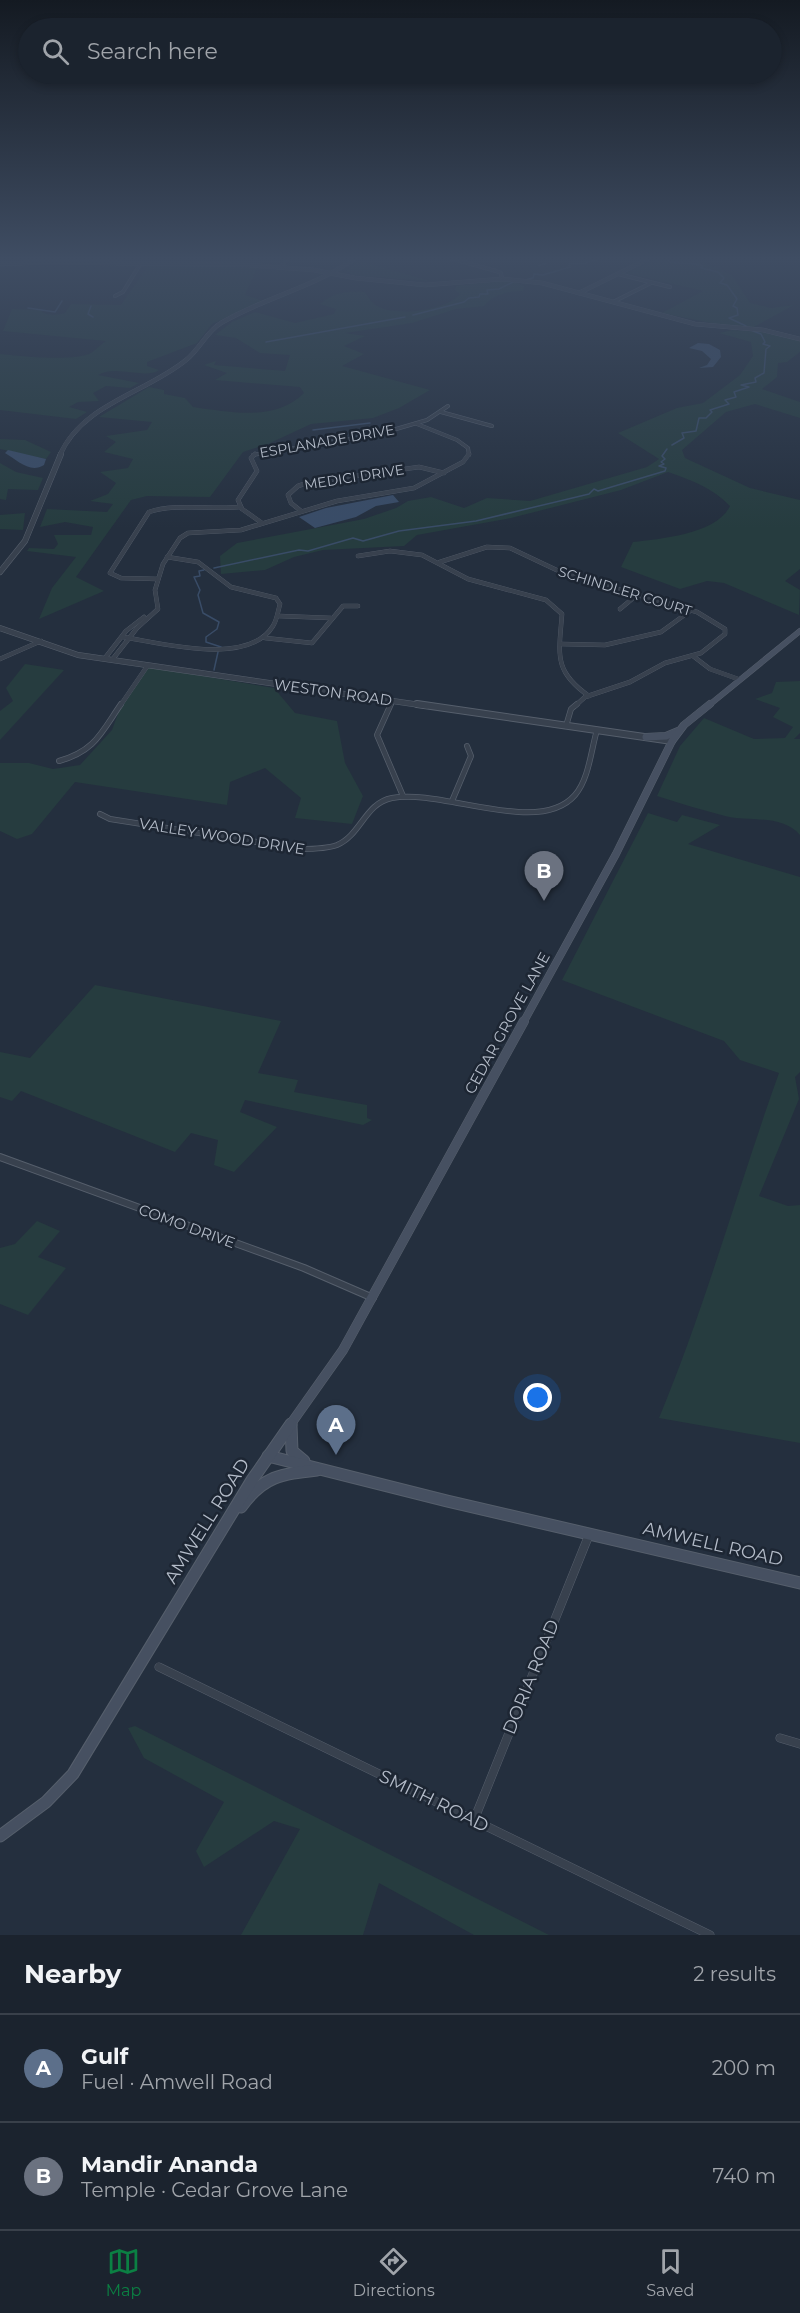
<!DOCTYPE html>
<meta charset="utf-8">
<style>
:root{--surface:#1b232e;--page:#282f3a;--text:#f1f3f6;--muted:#a0a4aa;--line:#39404a;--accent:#0b8043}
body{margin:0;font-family:Montserrat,sans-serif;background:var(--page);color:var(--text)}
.you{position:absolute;left:538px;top:1398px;width:21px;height:21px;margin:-15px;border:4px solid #fff;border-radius:50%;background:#1a73e8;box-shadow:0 0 0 9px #1a73e833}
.badge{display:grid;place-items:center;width:39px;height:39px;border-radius:50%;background:var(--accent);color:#fff;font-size:20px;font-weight:700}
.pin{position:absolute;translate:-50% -50px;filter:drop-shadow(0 2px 3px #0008)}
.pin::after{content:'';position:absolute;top:32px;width:21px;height:18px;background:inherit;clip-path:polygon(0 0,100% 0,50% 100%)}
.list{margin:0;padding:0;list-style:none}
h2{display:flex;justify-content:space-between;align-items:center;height:78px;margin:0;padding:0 24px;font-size:26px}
h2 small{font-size:20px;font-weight:400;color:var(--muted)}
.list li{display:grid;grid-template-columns:39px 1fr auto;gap:18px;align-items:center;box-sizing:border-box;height:108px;padding:0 24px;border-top:2px solid var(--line)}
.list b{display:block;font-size:22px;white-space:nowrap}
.list p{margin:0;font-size:20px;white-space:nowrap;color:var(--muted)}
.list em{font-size:20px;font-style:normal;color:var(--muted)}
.icon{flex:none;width:33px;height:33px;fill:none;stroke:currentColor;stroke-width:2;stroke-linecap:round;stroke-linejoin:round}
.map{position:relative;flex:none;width:800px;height:1935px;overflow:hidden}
.search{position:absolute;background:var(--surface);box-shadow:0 3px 9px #0003;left:18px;right:18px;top:18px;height:66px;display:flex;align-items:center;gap:15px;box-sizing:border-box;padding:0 21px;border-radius:33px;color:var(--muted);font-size:22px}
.sheet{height:294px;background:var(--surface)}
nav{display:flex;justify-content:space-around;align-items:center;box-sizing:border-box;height:84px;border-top:2px solid var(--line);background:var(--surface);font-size:16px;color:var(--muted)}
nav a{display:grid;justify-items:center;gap:3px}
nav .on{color:var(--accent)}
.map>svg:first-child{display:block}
.green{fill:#263c3f}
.water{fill:#394c67}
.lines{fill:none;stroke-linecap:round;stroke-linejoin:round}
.stream{stroke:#394c67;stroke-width:1.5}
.minor-far4-casing{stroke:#565f6c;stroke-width:4}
.minor-far3-casing{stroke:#565f6c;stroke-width:4.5}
.minor-far2-casing{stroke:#565f6c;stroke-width:6}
.minor-far1-casing{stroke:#565f6c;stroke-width:8}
.minor-casing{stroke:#565f6c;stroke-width:9}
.tertiary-far2-casing{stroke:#565f6c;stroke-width:4.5}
.tertiary-far1-casing{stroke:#565f6c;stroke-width:6}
.tertiary-casing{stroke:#565f6c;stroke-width:8}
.secondary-far3-casing{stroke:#565f6c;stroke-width:6}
.secondary-far2-casing{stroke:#565f6c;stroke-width:8}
.secondary-far1-casing{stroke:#565f6c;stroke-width:10}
.secondary-casing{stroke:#565f6c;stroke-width:13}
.minor-far4{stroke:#38414e;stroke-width:3}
.minor-far3{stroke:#38414e;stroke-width:4}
.minor-far2{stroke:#38414e;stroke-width:4.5}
.minor-far1{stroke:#38414e;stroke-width:6}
.minor{stroke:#38414e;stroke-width:8}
.tertiary-far2{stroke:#38414e;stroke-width:4}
.tertiary-far1{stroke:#38414e;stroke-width:5}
.tertiary{stroke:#38414e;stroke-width:6}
.secondary-far3{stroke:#465061;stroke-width:5}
.secondary-far2{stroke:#465061;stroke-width:7}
.secondary-far1{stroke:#465061;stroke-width:9}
.secondary{stroke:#465061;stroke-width:11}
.labels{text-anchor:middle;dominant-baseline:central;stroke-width:5;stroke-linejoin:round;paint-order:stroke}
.far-street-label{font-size:14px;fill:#b4bcc9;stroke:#1d2633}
.street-label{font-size:15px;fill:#b4bcc9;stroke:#1d2633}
.near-street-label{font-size:18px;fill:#b4bcc9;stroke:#1d2633}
</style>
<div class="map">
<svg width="800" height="1935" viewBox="0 0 800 1935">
<rect width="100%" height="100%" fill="#242f3e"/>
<!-- green -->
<g class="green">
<path d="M647,257L694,258L732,275L750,303L771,308L794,305L754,327L716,324L662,313L703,291L627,273L655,260Z"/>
<path d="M359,261L430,281L352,275L346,271Z"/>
<path d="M160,265L257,268L245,295L263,301L212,324L197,343L147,362V366L159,370C145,380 117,364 98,375L139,383L130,388L106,386L93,393L99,401L78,402L69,407L87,412L76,419L0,410V354C19,356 75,362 91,353C96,350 101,344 106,341L3,331L12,309L43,310L42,312C48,316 58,315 65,313L71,304L121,305L148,266Z"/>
<path d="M497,281H512L524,286L523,291C508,291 494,294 484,306L456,309L412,323L345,333L365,336L344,346L364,354L342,366L430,390L399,408L373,418L311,424L268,444L243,452L210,497L147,496L131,500L76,577L104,591L39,619L52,588L76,557L27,551L29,548L54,549L58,544L54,535H91L93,527L65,522L40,527L47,509L107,512L113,504L90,501L108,494L116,483L100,472L128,468L133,459L104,452L116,442L106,436L147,430L152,422L99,417L149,387L164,390V394L185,398L193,407C229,412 276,422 304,393L300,387L215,380L227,373L204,365L216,361L214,365L285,371L290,355L260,353L236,338L215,335L232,322L255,312L295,323L334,314L336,309L320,304C334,292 347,291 365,292C368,296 370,301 374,304C391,318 447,311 460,294L455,290L456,286Z"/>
<path d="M733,330L761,332L800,341V352L787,362L778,363L777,377L762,389L800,402V418L755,404L726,412L682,450L685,458L750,488L800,500V569L785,581L800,590L799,615L724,583L707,581L680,589L621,567L633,542C660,539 717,534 730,506C713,488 691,480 668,472L621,490L511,518L417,535L404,546L323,550L294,557L265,570L221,574L220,556L237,543L364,519L396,508L408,501L431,497L464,508L487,498L530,501L647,467L659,459L618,433L677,408L703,403L740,375L753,356L751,342L719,333Z"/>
<path d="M0,439L25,440L51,452L46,459L0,449Z"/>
<path d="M0,463L16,472L43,478L38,490L8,489L6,500L0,499Z"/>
<path d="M25,513L23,530L0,529V515Z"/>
<path d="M25,664L64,670L0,740V711L13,701L6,688Z"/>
<path d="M149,667L274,688L295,713L337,721L345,763L363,796L352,824L295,818L301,798L265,768L230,782L227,805L75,782L32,834L17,839L0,831V763H29L53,769L80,765L112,730L119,711Z"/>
<path d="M800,681V733L794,739H800V835C782,814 749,822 725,816C702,810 679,803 657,796L680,746L704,718L754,739L785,738L793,727L773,717L780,708L755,699L772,693L776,682Z"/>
<path d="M648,813L677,822L682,815L720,825L688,844L800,877V1072L795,1077L799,1099L759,1196L788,1206L800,1205V1443L659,1418C706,1305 738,1187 779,1073L740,1060L724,1041L562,980Z"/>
<path d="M95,985L281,1021L258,1073L298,1080L294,1092L367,1105V1118L372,1120L363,1125L245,1100L240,1112L277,1127L234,1172L214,1165L218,1140L191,1133L175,1152L21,1091L12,1101L0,1097V1052L30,1058Z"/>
<path d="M37,1221L60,1231L38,1257L66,1268L28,1315L0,1304V1248L15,1244Z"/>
<path d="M135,1726L549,1935H474L379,1883L363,1935H241L300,1829L274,1821L204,1867L196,1851L224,1802L144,1758L128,1728Z"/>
</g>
<!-- water -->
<g class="water">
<path d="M698,343L709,344L720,350L721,357L713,367L699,368L707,365L711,359L702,351L689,348Z"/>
<path d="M8,450L46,459L44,465C30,474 17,460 5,453Z"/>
<path d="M393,495L399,502L376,506L356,517L315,528L299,517L326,508Z"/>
</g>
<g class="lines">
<!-- stream -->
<g class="stream">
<path d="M667,257L670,262L703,265L701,268L718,272L724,278L720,283L727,285L737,299L733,306L737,308L738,315L729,318L746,326"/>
<path d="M539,265L546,264"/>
<path d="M528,279L533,278L534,274L543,275L570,267L569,264H582L604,257"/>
<path d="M91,306L88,314L93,317"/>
<path d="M28,308L55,312L62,301"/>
<path d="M413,315L464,302L469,298L479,297L480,294H488L487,290L499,289L513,282"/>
<path d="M266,342L405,317"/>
<path d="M313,430L370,423"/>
<path d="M672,445L684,438L682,433L696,431L699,418H706L712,412L710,410L729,404L725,400L736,397L734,392L749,387L741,385L756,382L755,378L764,373L766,349L770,346L763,344L765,342L761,334L753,331"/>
<path d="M214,568L299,550L308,551L353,538L363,541L399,531L476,521L589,494L594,489L598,491L665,471L666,468L659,466L664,464L661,462L665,459L662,456L667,449"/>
<path d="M204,570L199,571L200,576L194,577L200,590L198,595L203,613L219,622L217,629L206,637V642L221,647"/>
<path d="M214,670L218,652"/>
</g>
<!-- minor-far4 casing -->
<g class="minor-far4-casing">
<g id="minor-far4">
<path d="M446,257L496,271L501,273L502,279"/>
<path d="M280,267L289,257"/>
<path d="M618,274L670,287"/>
<path d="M115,296L123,292L141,263"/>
<path d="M613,302L651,283"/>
<path d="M441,412L492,426"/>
<path d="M417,424L457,440L468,448L469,455"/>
<path d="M253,455L379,434L427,420L448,406"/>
</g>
</g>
<!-- minor-far3 casing -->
<g class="minor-far3-casing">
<g id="minor-far3">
<path d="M255,454L251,458L257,471L238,500L242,509L262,523"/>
<path d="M301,511L291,503L288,495L298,486L307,483L419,467L444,473"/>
<path d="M358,556L390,551L422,555L468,579L546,600L562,614C559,654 553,671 589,696"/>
<path d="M440,562L487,547L510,548L565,574L697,612L725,629V634L701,653L665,663L630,682L585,697L575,706"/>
<path d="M158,579L121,578L110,573L149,512C174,503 212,510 240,507"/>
<path d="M620,609L638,594"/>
<path d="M279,616L331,618"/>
<path d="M123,637C161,643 248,667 273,626C277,620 278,611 280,604L276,598L231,587L198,562L167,557"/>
<path d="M265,638L312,643L343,606H358"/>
<path d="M561,644L605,645L661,632L690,611"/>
<path d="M693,656L710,669L738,679"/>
<path d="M105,658L126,631L144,617"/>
<path d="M0,659L41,641"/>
<path d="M112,660L137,628L158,609L155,590L163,564L180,538L188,533L241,530L337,501L414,488L463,462L469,454"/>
<path d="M120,706L148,665"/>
<path d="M390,706L392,701"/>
</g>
</g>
<!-- minor-far2 casing -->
<g class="minor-far2-casing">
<g id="minor-far2">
<path d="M391,704L377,735L403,796"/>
<path d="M566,726L571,709L577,704"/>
<path d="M59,761C95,751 101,733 121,704"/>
<path d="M452,801L471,756L467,746"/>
<path d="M100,814L110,819L301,849C313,849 326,849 337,845C361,835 365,803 392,798C441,788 539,837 575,795C589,779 591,750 597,730"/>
</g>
</g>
<!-- minor-far1 casing -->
<g class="minor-far1-casing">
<path id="minor-far1" d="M0,1157L304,1268L373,1298"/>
</g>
<!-- minor casing -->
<g class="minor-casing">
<g id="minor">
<path d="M159,1667L710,1935"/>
<path d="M780,1738L800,1744"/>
<path d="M474,1820L589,1535"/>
</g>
</g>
<!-- tertiary-far2 casing -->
<g class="tertiary-far2-casing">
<g id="tertiary-far2">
<path d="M0,264L47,262L249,265L314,270L355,278L425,285L502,279L542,283L695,324L763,330L800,339"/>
<path d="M579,293L652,257"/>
<path d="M60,455C82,404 146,393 186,360C199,350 207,331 221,323C265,297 314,288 357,257"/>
</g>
</g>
<!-- tertiary-far1 casing -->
<g class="tertiary-far1-casing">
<g id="tertiary-far1">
<path d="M0,572L25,541L61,454"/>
<path d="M0,628L78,655L427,706"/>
</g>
</g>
<!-- tertiary casing -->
<g class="tertiary-casing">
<path id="tertiary" d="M417,704L672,741"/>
</g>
<!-- secondary-far3 casing -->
<g class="secondary-far3-casing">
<path id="secondary-far3" d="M708,706L800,631"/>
</g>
<!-- secondary-far2 casing -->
<g class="secondary-far2-casing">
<g id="secondary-far2">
<path d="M646,737L666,736L678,731"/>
<path d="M523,1023L616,854L672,741L684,725L710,704"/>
</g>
</g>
<!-- secondary-far1 casing -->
<g class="secondary-far1-casing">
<path id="secondary-far1" d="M290,1425L343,1350L524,1021"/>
</g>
<!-- secondary casing -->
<g class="secondary-casing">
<g id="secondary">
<path d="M291,1425L292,1451L304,1461"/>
<path d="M268,1456L447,1501L800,1583"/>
<path d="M241,1507C263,1476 281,1474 317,1470"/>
<path d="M0,1836L46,1802L73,1774L252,1480L291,1424"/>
</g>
</g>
<!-- minor-far4 -->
<use href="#minor-far4" class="minor-far4"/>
<!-- minor-far3 -->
<use href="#minor-far3" class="minor-far3"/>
<!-- minor-far2 -->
<use href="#minor-far2" class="minor-far2"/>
<!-- minor-far1 -->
<use href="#minor-far1" class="minor-far1"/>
<!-- minor -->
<use href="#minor" class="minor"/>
<!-- tertiary-far2 -->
<use href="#tertiary-far2" class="tertiary-far2"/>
<!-- tertiary-far1 -->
<use href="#tertiary-far1" class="tertiary-far1"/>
<!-- tertiary -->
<use href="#tertiary" class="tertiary"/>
<!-- secondary-far3 -->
<use href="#secondary-far3" class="secondary-far3"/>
<!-- secondary-far2 -->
<use href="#secondary-far2" class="secondary-far2"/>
<!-- secondary-far1 -->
<use href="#secondary-far1" class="secondary-far1"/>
<!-- secondary -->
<use href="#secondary" class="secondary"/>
</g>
<!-- sky -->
<linearGradient id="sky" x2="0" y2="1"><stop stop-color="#141a22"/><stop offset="0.49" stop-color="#3f4d63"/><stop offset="1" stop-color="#3f4d63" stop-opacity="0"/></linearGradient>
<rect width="800" height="528" fill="url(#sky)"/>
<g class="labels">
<!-- far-street labels -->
<g class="far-street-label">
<text transform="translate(327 441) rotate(-10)">ESPLANADE DRIVE</text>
<text transform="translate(354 477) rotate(-9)">MEDICI DRIVE</text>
<text transform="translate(625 591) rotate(17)">SCHINDLER COURT</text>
</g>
<!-- street labels -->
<g class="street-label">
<text transform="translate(333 692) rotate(8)">WESTON ROAD</text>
<text transform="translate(222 836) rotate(9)">VALLEY WOOD DRIVE</text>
<text transform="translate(507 1023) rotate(-61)">CEDAR GROVE LANE</text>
<text transform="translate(187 1226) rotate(20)">COMO DRIVE</text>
</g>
<!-- near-street labels -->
<g class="near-street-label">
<text transform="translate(207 1521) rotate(-58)">AMWELL ROAD</text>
<text transform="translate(713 1544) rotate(13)">AMWELL ROAD</text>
<text transform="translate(531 1677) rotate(-68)">DORIA ROAD</text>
<text transform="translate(434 1801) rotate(26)">SMITH ROAD</text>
</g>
</g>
</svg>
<div class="you"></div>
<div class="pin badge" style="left:336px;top:1455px;background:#5c6f8a">A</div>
<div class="pin badge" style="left:544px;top:901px;background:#6b7280">B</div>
<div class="search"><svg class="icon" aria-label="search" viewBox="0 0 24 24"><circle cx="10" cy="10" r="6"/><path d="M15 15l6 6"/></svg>Search here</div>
</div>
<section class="sheet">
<h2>Nearby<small>2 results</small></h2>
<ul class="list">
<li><span class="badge" style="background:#5c6f8a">A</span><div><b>Gulf</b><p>Fuel · Amwell Road</p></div><em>200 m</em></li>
<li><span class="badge" style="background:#6b7280">B</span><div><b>Mandir Ananda</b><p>Temple · Cedar Grove Lane</p></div><em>740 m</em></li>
</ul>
</section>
<nav>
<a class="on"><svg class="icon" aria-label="map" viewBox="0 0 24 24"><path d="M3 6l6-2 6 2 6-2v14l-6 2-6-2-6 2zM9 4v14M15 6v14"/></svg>Map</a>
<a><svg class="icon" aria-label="directions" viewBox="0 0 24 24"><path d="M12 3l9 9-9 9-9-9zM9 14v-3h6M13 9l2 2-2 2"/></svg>Directions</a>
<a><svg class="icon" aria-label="saved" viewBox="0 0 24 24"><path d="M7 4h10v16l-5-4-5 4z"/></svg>Saved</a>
</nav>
